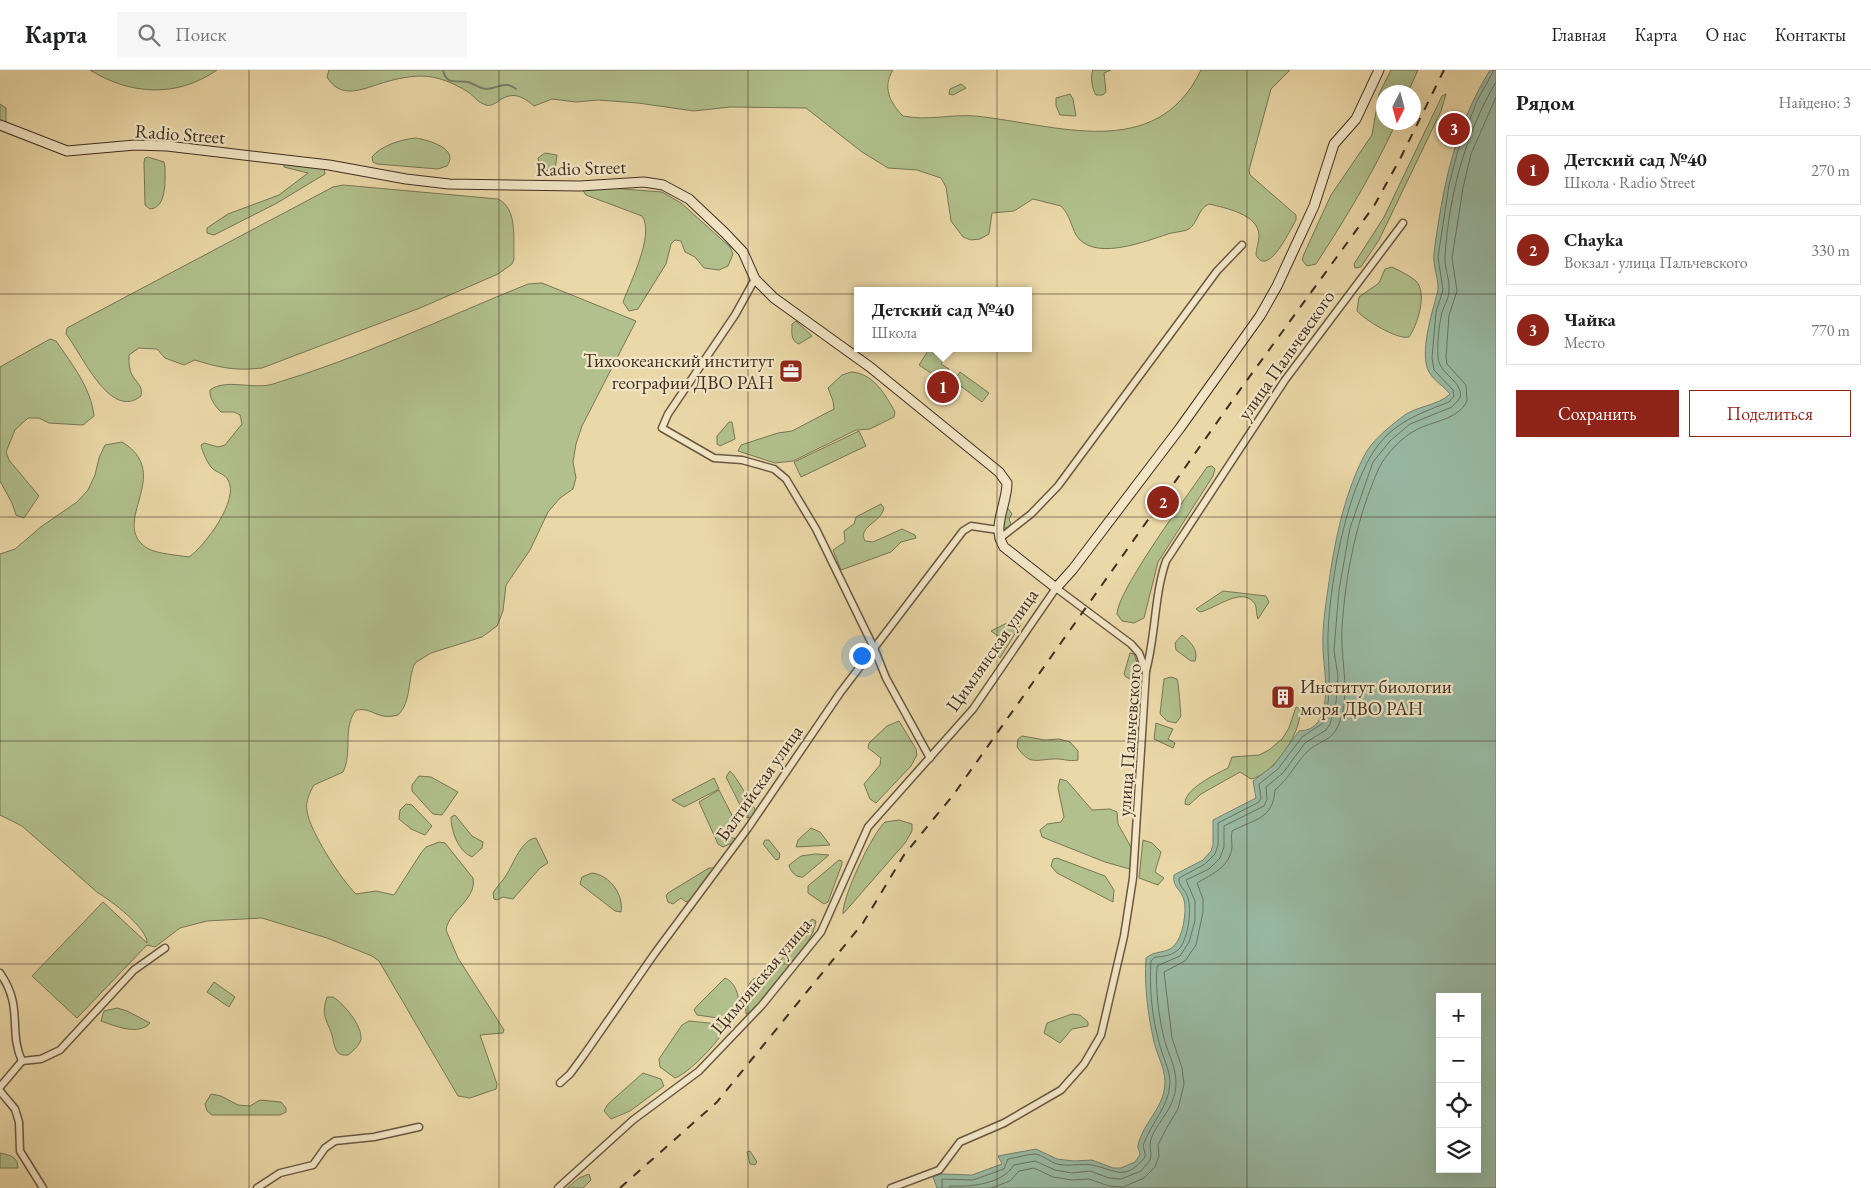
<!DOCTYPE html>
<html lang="ru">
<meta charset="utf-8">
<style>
:root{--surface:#fff;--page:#f6f6f6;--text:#202124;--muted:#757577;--line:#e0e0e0;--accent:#8f2418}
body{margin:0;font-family:"EB Garamond",serif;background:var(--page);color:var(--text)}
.controls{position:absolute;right:15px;bottom:15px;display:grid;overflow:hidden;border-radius:0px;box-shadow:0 5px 20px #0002}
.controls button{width:45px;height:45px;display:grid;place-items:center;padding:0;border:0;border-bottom:1px solid var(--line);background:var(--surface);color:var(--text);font:25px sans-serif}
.compass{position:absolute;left:1376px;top:15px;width:45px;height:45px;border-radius:50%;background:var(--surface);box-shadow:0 5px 20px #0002;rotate:186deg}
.you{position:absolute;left:861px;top:585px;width:18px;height:18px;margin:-12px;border:4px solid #fff;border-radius:50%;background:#1a73e8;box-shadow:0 0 0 8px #1a73e833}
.badge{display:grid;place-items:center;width:32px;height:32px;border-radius:50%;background:var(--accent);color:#fff;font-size:16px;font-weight:700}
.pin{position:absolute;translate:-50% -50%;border:2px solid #fff;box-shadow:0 1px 5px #0006}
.popup{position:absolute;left:854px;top:217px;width:178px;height:65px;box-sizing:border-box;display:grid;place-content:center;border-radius:0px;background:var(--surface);filter:drop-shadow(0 1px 4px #0005);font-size:16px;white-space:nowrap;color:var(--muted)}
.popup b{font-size:19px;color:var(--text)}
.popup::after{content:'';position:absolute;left:50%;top:100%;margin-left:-10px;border:10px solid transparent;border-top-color:var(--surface)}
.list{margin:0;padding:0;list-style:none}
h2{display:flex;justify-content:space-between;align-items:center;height:65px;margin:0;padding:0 20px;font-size:21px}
h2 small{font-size:16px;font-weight:400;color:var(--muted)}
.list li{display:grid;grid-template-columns:32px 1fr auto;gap:15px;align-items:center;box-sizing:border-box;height:70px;margin:0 10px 10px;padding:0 10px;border:1px solid var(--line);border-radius:0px}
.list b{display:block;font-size:19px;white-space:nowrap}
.list p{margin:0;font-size:16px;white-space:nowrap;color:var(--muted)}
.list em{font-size:16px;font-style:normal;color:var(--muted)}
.actions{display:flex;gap:10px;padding:15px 20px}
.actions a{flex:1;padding:11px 0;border:1px solid var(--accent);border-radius:0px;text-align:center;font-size:18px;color:var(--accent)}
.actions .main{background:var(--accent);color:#fff}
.icon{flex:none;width:28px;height:28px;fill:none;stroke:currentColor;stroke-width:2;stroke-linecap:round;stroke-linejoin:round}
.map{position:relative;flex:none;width:1496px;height:1118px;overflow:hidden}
header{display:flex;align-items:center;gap:30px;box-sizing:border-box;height:70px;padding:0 25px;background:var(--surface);border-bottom:1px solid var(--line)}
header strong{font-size:24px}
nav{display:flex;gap:28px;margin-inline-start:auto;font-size:18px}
.search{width:350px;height:45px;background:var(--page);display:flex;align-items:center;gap:12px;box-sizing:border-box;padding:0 18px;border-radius:0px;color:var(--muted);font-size:19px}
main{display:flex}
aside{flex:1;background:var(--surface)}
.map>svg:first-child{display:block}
.green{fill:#b1c08c;stroke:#787756}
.water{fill:#99baa4;stroke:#758270;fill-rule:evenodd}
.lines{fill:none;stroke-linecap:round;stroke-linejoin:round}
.shore{stroke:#6c7462;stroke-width:1}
.stream{stroke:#758270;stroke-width:2}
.minor-casing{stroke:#6a5843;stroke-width:9}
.secondary-casing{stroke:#3f2e21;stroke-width:11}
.minor{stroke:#f2e6c6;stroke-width:6}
.secondary{stroke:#f2e6c6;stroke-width:9}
.rail{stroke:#3f2e21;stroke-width:2;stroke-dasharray:9 9;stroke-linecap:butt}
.grid{fill:none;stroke:#3f2e21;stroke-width:1;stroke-opacity:0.55}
.labels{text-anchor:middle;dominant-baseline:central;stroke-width:4.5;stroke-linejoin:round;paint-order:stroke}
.street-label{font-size:19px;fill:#3f2e21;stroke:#f2e6c6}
.poi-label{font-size:19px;fill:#3f2e21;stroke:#f2e6c6;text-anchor:end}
</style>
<header>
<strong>Карта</strong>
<div class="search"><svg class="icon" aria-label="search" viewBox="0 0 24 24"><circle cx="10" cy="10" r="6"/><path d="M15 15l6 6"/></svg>Поиск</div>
<nav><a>Главная</a><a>Карта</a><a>О нас</a><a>Контакты</a></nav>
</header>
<main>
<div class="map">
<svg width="1496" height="1118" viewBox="0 0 1496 1118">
<rect width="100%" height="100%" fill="#ebd8a8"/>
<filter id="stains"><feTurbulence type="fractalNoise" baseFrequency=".004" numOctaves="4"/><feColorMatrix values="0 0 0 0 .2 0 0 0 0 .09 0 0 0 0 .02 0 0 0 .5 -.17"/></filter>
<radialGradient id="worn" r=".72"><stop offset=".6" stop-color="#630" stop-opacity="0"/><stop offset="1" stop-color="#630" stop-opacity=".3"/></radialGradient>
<!-- green -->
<g class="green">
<path d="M90,0H217C177,28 130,25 90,0Z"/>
<path d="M329,0H893C882,17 890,33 903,46C928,51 951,44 975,46C1055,54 1156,94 1201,0H1290L1271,19L1249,100L1250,105L1296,145V150C1290,160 1268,208 1256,185C1256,179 1259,172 1259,166C1259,144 1225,138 1209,134C1197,139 1198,155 1187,160C1181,162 1174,162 1168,164C1146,171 1099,190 1079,169C1071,160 1072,147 1061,136L1033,129L1014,141L992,143L989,164L980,169L971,170L963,167L951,151L946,117L941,108L917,100L888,98L862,82L806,38L730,37L694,41L638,33L598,30L576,32L552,29L534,36C506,11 499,39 486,35C477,32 475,27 468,22C454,13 437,6 421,6C408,6 391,10 379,14C361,20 340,29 327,7Z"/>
<path d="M1093,0H1111L1104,3L1106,22L1103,25H1096C1092,19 1090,6 1093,0Z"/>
<path d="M1391,0H1418L1408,22H1384V52L1396,53C1373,103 1346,148 1316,194L1307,196L1302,190L1304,184L1331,125L1372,65L1379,24Z"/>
<path d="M961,14L966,18L953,25L949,24L950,19Z"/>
<path d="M1070,24L1073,29L1076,46L1060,45L1056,36V28Z"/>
<path d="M1446,24L1441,41L1379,170L1361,197L1355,198L1354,194L1384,147L1442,26Z"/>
<path d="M0,34L6,38V52L0,50Z"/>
<path d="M416,68C427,70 460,78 447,96L438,99L377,94L373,92L372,87C380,76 402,69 416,68Z"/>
<path d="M545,83L557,85L555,100L540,101L538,88Z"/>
<path d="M148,87L164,92L165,97C165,110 167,138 150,139L145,135L144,92L145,88Z"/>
<path d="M284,93L324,98L325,104L277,133L214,165L207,163V158L228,144L279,125L308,103L284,97Z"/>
<path d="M343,115L498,129C518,139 513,169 514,189L512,194L498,204L420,238L262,298C236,301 220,298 195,290L184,295L165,288L157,279L139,278L129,285C129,292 129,299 132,305C137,313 143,316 141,326C110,351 82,284 66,264L67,258L333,117Z"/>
<path d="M585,116L662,122L681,133L730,177L733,184L728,196L719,200L704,198L695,187L685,182L681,171L675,170L671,174L666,194L638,239L629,241L623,232C630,213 655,164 642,146L586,125L582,119Z"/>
<path d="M1392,197C1400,201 1409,205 1416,211C1428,223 1417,256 1409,267C1397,270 1365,250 1357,241L1359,227L1379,213L1385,199Z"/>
<path d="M542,213L636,251L582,356L576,374L573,392L576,408L573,419L560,428L548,442L530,480L506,515L503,541L497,556L482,567L431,583L415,593C407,610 412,631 398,645C377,651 374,637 356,640C342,658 353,682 343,702L314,715C310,722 305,732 307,741C309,760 342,811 356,824L376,821L394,825L421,783L426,777L439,772L445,773L473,808C477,830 449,840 446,860L458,888L504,960L503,963L480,965L497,1014L496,1019L470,1028L458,1026L379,891L372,886L327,868L262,848L207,851L180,858L155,877L147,875L77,948L32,906L103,832L147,873C148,859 111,830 98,823L22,756L0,745V484L15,479L42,456L77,432L88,420L95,405L99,388L105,375L122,372C175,404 108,453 147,478C157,484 177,485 189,487C205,476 240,429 228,410C225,404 218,403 213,399C208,395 202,381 201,375L204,373L218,377L225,375L242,354L240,345L234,342H221C215,336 209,328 210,320C226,308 253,320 273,314C360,288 444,248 528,214Z"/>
<path d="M796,251L812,266L799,274C790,271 792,261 792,254Z"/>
<path d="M50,269L56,271C72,294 91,318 94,346L83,355L49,353L39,348H28L15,360L6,382L9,390L39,426L24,448L16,445L12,433L0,411V297Z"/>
<path d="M930,278H946L950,281L941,294L949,299L941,310L919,295Z"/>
<path d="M851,302C873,303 885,324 895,342L894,347L870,359L856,360L793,391L775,393L738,381L741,375L778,363L792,361L834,339L833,331L828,318L842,305Z"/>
<path d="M960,302L989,323L982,332L954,311Z"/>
<path d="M729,352H732L735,369L720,376L717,374V366Z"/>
<path d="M859,361L866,376L801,407L794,392Z"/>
<path d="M1212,396L1215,399L1213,406L1158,492L1144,548L1134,553L1122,551L1117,544C1117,521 1190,422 1207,397Z"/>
<path d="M881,434L884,438C881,452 865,453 863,466L865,471L873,472L902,459L915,465L916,468L901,472L891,482L841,500L833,480L845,472L844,461L854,454L856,447Z"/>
<path d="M1007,437L1012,444L1009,449L1011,454L1006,458H1002Z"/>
<path d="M1223,521L1266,526L1269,532L1258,549C1256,545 1257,538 1255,534C1243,515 1215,539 1200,542L1196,539Z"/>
<path d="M1013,550H1019L1021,554L1000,588L998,586L1006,572L991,561Z"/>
<path d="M1182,565C1190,571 1199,580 1195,591H1191L1176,580L1175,573Z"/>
<path d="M1130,583L1134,584L1137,593L1138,607L1134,611L1126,607L1124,604Z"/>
<path d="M1171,607L1177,609C1179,614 1180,638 1181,646L1176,653L1167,651L1160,644L1164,609Z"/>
<path d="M1296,637L1299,638C1305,659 1273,705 1251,709L1240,702L1201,724L1189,735L1185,734C1184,719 1216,704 1228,698L1232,687L1259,685L1269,680L1282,669L1289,658Z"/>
<path d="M899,651L916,679L917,685L911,696L876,733L870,729L864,714L880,695L881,688L868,678L869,673L887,656Z"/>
<path d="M1156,653L1173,659L1168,669L1175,673L1173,678L1154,669Z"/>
<path d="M1022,666L1045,670L1059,669L1070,672L1078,681V690C1069,692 1061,688 1053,689C1034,690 1030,695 1017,677L1018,669Z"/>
<path d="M730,701C736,706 749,730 755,739L753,748L746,747L726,707Z"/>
<path d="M419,706L431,707L458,722L442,745L433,744L412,721V715Z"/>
<path d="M714,708L719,719L684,737L672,730Z"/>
<path d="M1060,709L1067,711L1092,740L1110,739L1117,742L1118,754L1132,779L1130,799L1105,792L1042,767L1040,760L1047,754L1061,752L1064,747L1058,718Z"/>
<path d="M719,720L738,757L724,765L739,770L723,777L718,774L699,732Z"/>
<path d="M406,734L412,735L432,756L425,765L411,759L399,749L400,740Z"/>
<path d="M455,745L472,766L483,772L482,778L472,787C458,781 451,761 451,747Z"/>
<path d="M899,750L912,754V761L905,773L843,844C842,827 872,764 885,752Z"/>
<path d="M811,758L820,762L830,775L796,777L798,770Z"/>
<path d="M536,768L548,793L540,798L513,829L503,827L497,830L494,829L493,823C497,816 503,811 507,804C513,794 522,769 536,768Z"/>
<path d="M765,770H769L780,784L779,789L776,790L763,774Z"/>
<path d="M1143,770L1152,773L1161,782L1155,802L1164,808L1158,815L1139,808Z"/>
<path d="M815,784L829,785L803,807C796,808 790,801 789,795L801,786Z"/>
<path d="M1057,788L1105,806L1114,820L1113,832L1057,803L1051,796L1053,789Z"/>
<path d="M839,790L842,791V794L828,832L824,834L808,823V816Z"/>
<path d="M709,798H714L691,830L686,832L681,828L673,834L668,832L666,826L668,823Z"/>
<path d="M592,803C610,805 624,825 621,842L615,841L580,814L582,807Z"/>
<path d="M812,849L816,851C815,856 814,861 811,866C805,878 755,943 746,944C745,932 744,915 755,908H767Z"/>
<path d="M725,908C739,914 741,934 736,947L725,949L697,945L694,940L697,936Z"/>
<path d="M214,912L235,927L229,937L207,922Z"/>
<path d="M327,927H333C344,934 362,955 361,969C360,975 353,981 348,985C333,987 335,973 331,962C326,949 321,944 327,927Z"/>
<path d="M117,938L127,941L150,953C139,966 115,956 101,951L104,941Z"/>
<path d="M1072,944L1080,945L1088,952V956L1072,959L1060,973L1044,963L1047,953Z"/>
<path d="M689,951L719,954L725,958C720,971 688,1004 675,1008L660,997L659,989L682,955Z"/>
<path d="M643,1003L661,1009L664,1016L630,1041L611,1049L604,1041L608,1034Z"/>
<path d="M211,1024L221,1026L238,1035L250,1036L260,1030L281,1032L286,1038V1042L280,1045H212L207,1041L205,1034Z"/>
<path d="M750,1081L757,1092L755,1095L750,1094L747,1082Z"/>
<path d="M0,1083C10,1085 18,1087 18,1098H0Z"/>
<path d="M589,1104L591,1110L583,1118H567L579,1108Z"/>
</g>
<!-- water -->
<path class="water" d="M1490,0H1496V1118H937L933,1107L941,1104L972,1105L1002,1094L998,1086L1036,1079L1057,1089L1074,1091L1092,1090L1113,1098H1121L1135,1092L1140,1085C1140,1081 1137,1078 1138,1075C1144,1051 1165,1037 1165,1012C1165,998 1157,985 1154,972C1148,945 1144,915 1146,888C1155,880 1166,884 1174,876C1183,867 1187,841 1184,830C1181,819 1172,817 1174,805L1203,790L1211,781L1213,775V750L1256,728L1253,711L1274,695L1299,661C1336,661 1324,601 1323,580C1322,560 1325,539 1328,519C1334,475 1343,428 1363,388C1371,371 1388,358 1402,347C1415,336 1438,336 1450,324C1445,317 1434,311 1429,302C1419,284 1432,243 1437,224C1441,212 1432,197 1434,183C1443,116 1454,59 1490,0ZM1440,927H1477V1099H1440Z"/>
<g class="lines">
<!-- shore -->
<g class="shore">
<path d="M942,1118V1109L973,1110L1004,1099L1008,1089C1016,1088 1027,1084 1035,1084C1043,1085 1050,1092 1057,1094C1069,1097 1081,1093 1092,1095C1116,1100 1125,1112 1145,1087C1146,1082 1142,1078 1144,1073C1152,1052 1169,1036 1170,1013C1170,999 1162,986 1159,972C1152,947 1149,917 1151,891L1155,887C1163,887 1174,885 1180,878C1188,867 1192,841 1188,828C1186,820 1178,816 1179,808L1205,794L1215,784L1218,775V753L1259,732L1261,728L1259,714L1278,699L1302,667L1323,653C1334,622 1327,595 1328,563C1330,511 1348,403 1386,366C1405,348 1426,341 1449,332L1454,326L1453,320L1434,300L1432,288L1436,242L1443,220L1438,187L1449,115L1458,80L1477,31L1494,0"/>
<path d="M948,1118L950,1116C972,1117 1002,1114 1014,1095L1035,1091L1055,1100L1072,1103L1090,1101L1109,1108L1121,1109L1141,1101L1150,1090C1152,1084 1150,1081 1150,1075C1151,1056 1176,1041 1176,1013C1176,998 1169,985 1165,972C1159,949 1155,919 1157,896L1180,886L1189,872L1195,851V831L1186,810L1209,799L1220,788L1224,777V756L1264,736L1267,729L1266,717L1283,703L1305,673L1326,660L1330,654L1336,632L1338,607L1334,580L1339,520L1350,458L1373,392L1390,371L1410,354L1452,337L1460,328C1464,311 1439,305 1438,287C1437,273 1439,255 1442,242C1445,234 1449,228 1449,220C1450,209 1444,198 1445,186C1449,126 1465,64 1496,12"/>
<path d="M991,1118L1010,1111L1019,1101L1034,1098L1053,1107L1072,1110L1089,1109L1109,1116L1123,1117L1144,1108L1155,1097L1159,1086L1158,1075L1167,1057L1178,1039L1184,1014L1182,998L1172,968L1164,902L1185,891L1196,875L1203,842V829L1197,813C1212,804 1230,797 1232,777C1232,772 1231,766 1232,761C1255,749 1273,749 1275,720C1289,709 1296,692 1309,680C1317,673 1330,670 1336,660C1353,628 1340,592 1342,559C1345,505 1357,447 1379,398C1386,384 1402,367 1416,360C1432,351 1458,350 1467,331L1466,315L1447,294L1446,287L1449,245L1457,221L1452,188L1463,118L1471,84L1496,27"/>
</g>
<!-- stream -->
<path class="stream" d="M443,0C446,16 458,10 468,12C475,14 480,19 487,19C499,18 506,10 516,19"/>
<!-- minor casing -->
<g class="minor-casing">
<g id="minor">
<path d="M755,209L735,245L668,344L662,358L714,388L742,390L774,399L786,409L816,459L874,578L886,608L930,688"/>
<path d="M999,469L1031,444L1058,416L1217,201L1242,175"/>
<path d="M0,903C24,937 8,961 22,991"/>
<path d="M22,991L41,989L60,980L134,900L165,878"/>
<path d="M560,1013L570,1004L584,985L655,883L748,758L840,623L963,461L971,456L998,460"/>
<path d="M0,1017L22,991"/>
<path d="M0,1021L15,1039L19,1052L20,1081L43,1118"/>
<path d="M257,1118L280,1103L313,1095L325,1078L335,1071L374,1067L419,1057"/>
<path d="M558,1118L633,1050L699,1001L762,935L821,862L868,757L973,639L1056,518L1131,574L1139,583L1146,601"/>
<path d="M891,1118L939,1100L960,1072L1004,1053L1061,1020L1084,994L1101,965L1124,866L1133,808L1146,601C1156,564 1154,526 1166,491L1285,310L1403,153"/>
</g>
</g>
<!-- secondary casing -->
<g class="secondary-casing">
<path id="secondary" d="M0,55L67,81L135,75L167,76L329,95L406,109L449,114L580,116L644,112L663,115L689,129L725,163L743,182L755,209L774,228L870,297L999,402L1007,413C1007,435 991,457 1004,477L1056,518L1073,499L1180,358L1260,246L1277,216L1314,136L1334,74L1356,49L1379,0"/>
</g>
<!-- minor -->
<use href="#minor" class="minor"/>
<!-- secondary -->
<use href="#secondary" class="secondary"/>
<!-- rail -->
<path class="rail" d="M620,1118L717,1032L863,853L904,785L954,724L1242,317L1374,136L1401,87L1444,0"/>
</g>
<!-- grid -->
<path class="grid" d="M249,0V1118M499,0V1118M748,0V1118M997,0V1118M1247,0V1118M0,224H1496M0,447H1496M0,671H1496M0,894H1496"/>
<!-- icons -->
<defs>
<g id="office-square" transform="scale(1.25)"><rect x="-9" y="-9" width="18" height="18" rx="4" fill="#8f2418" stroke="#f2e6c6"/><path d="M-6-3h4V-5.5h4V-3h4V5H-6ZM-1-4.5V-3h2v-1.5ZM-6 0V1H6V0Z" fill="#fff"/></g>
<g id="building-square" transform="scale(1.25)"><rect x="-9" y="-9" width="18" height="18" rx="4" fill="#8f2418" stroke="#f2e6c6"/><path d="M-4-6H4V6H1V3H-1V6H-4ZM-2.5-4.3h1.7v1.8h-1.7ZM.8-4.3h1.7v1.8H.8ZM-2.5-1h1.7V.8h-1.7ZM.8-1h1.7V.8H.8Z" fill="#fff"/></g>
</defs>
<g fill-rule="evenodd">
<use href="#office-square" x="791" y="301"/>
<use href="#building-square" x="1283" y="627"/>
</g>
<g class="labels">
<!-- street labels -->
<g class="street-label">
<text transform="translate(180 64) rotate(4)">Radio Street</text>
<text transform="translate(581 98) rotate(-2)">Radio Street</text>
<text transform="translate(1286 285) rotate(-55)">улица Пальчевского</text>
<text transform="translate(992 580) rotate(-55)">Цимлянская улица</text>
<text transform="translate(1129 670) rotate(-86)">улица Пальчевского</text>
<text transform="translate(759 713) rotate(-55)">Балтийская улица</text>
<text transform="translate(761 906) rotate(-50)">Цимлянская улица</text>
</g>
<!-- poi labels -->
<g class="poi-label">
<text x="774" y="290">Тихоокеанский институт<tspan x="774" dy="22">географии ДВО РАН</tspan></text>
<text x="1300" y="616" text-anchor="start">Институт биологии<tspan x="1300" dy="22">моря ДВО РАН</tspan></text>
</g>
</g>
<rect width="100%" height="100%" filter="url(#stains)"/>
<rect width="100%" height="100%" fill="url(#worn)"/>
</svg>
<div class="controls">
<button>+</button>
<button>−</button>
<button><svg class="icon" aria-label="locate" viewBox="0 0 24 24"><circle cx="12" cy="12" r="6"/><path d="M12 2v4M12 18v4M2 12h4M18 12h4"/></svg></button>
<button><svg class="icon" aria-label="layers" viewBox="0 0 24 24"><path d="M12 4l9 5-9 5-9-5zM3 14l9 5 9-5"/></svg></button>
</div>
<svg class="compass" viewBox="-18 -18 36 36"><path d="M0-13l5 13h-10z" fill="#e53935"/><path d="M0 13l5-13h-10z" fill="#757577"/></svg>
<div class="you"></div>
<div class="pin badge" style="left:943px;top:317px">1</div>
<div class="popup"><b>Детский сад №40</b>Школа</div>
<div class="pin badge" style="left:1163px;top:432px">2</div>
<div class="pin badge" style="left:1454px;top:59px">3</div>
</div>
<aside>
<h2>Рядом<small>Найдено: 3</small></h2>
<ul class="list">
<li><span class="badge">1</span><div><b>Детский сад №40</b><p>Школа · Radio Street</p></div><em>270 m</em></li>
<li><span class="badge">2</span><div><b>Chayka</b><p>Вокзал · улица Пальчевского</p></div><em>330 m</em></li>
<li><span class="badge">3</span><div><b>Чайка</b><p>Место</p></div><em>770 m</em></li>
</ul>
<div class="actions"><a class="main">Сохранить</a><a>Поделиться</a></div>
</aside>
</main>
